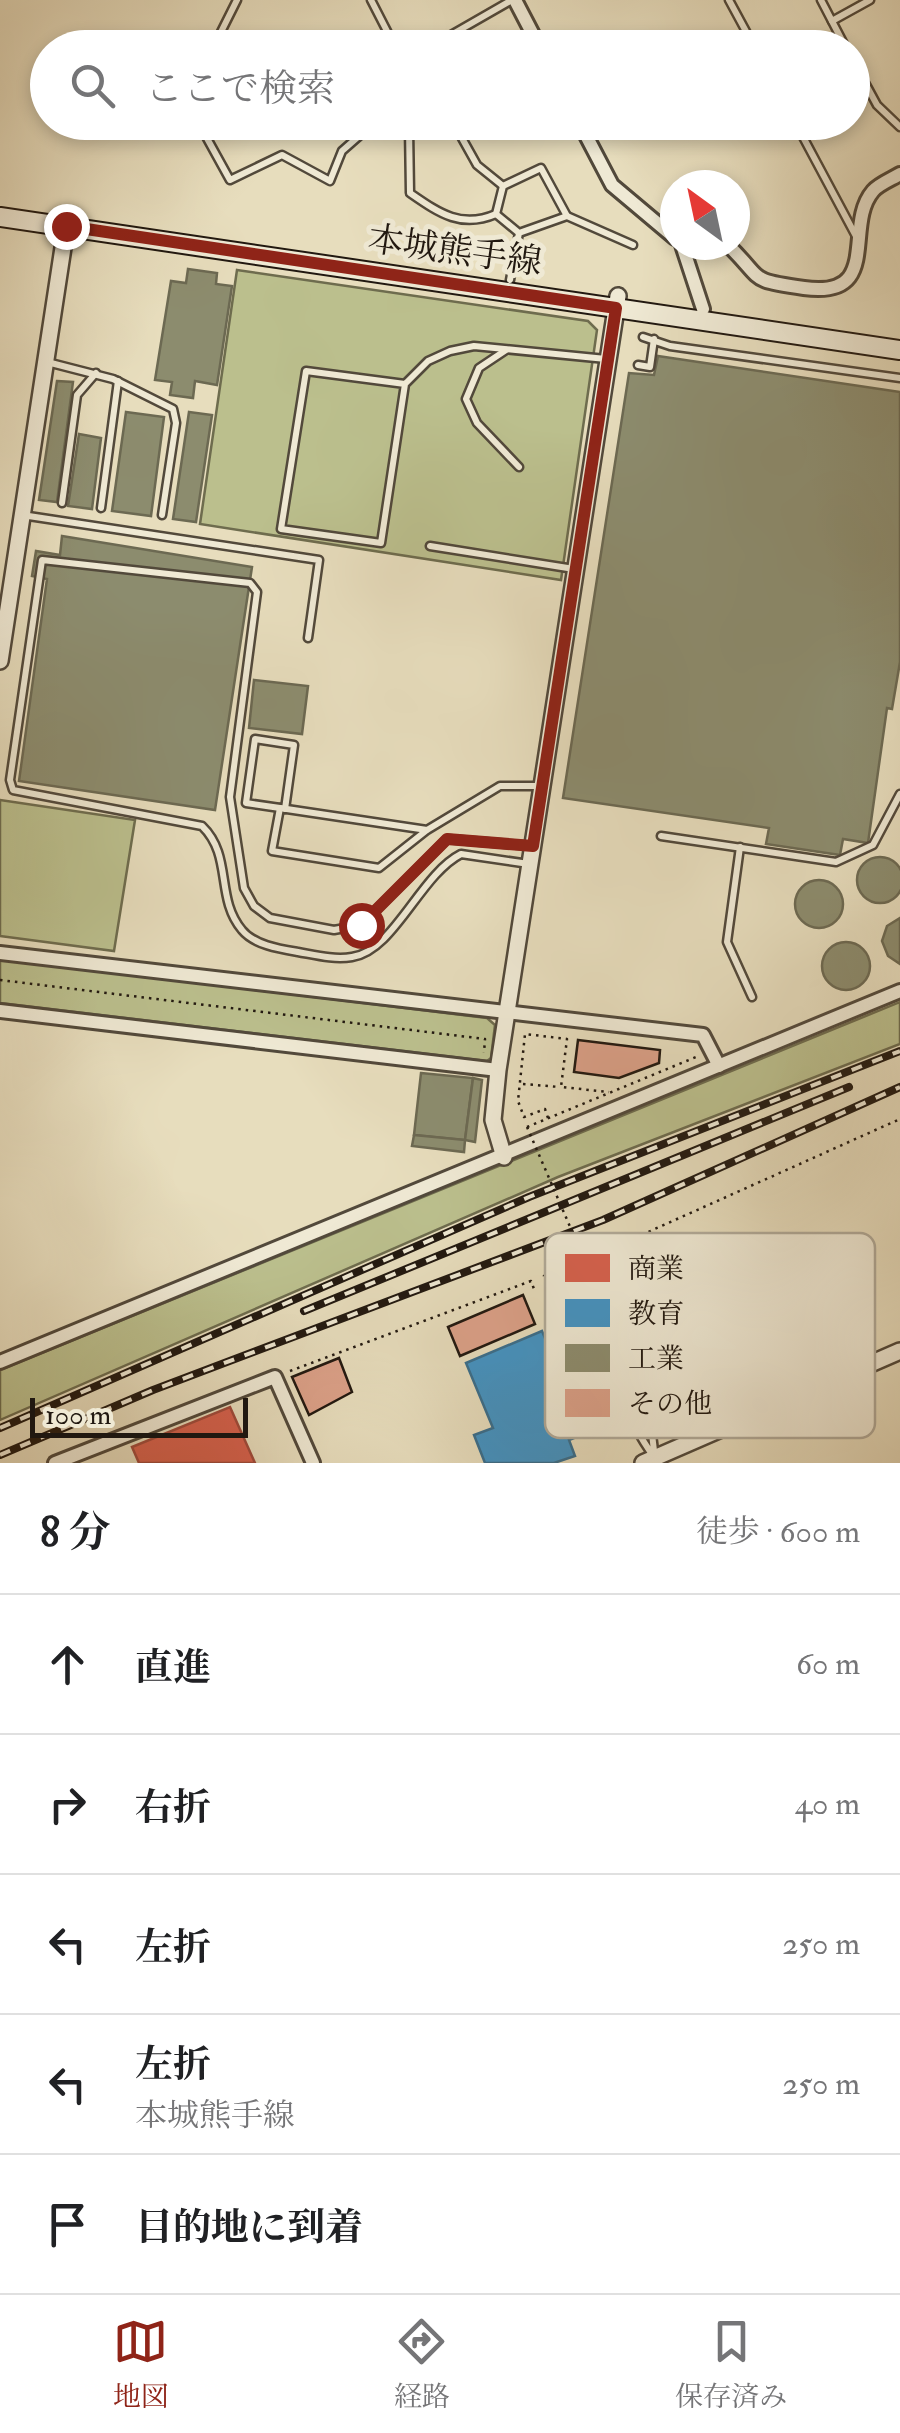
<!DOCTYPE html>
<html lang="ja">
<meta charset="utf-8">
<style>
:root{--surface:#fff;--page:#f2f2f2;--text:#202124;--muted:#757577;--line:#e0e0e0;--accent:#8f2418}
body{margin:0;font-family:"IM FELL Double Pica","Noto Serif JP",serif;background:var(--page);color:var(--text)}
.compass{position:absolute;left:660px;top:170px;width:90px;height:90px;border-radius:50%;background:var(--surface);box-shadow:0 5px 15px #0003;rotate:327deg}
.scale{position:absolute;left:30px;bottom:25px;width:218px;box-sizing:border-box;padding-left:10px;border:5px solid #211810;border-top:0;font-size:28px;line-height:35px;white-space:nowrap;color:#211810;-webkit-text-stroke:8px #efe9d4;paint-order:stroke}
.stop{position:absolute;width:30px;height:30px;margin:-22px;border:8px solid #8f2418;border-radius:50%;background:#fff}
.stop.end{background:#8f2418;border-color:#fff;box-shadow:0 2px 10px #0008}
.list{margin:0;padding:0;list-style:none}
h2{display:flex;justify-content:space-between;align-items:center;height:130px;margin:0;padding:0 40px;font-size:42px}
h2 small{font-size:32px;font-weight:400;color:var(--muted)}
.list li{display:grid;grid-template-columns:65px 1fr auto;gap:30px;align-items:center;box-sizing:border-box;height:140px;padding:0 40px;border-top:2px solid var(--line)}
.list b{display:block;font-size:38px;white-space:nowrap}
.list p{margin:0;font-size:32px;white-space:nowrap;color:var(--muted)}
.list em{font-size:32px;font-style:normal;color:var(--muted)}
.icon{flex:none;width:55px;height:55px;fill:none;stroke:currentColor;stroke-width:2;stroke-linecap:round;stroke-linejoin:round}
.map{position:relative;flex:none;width:900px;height:1463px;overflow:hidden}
.search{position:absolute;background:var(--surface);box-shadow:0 5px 15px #0003;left:30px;right:30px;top:30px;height:110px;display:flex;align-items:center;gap:25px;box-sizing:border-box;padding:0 35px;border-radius:55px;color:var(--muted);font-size:38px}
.sheet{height:830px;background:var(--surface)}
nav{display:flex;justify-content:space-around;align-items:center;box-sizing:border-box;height:140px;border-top:2px solid var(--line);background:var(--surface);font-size:28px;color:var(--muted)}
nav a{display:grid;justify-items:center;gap:5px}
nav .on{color:var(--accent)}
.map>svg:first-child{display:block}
.green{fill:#bbbf8d;stroke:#6e6c4e;stroke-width:2.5}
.shops{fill:#d6604d;stroke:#a04a3b;stroke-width:2.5}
.schools{fill:#4393c3;stroke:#396e8d;stroke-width:2.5}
.industry{fill:#8c8c6e;stroke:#6c6952;stroke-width:2.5}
.building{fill:#dca189;stroke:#211810;stroke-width:2.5}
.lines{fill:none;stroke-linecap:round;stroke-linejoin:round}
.service-casing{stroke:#52493b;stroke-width:11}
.minor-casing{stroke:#52493b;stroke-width:18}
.tertiary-casing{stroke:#52493b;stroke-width:20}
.secondary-casing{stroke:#211810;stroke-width:22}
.path{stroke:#211810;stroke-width:2.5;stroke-dasharray:2.5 5;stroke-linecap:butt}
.service{stroke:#efe9d4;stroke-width:6}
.minor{stroke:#efe9d4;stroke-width:12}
.tertiary{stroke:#efe9d4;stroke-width:15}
.secondary{stroke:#efe9d4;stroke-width:18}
.rail-casing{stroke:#211810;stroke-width:8}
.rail{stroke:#efe9d4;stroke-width:4;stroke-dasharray:11;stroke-linecap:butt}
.path-bridge{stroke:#211810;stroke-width:2.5;stroke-dasharray:2.5 5;stroke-linecap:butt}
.route{stroke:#8f2418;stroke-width:12}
.labels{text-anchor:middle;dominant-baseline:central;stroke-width:10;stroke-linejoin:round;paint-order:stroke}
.street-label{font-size:35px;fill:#211810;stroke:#efe9d4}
.key{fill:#efe9d4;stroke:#b1aa99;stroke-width:2.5}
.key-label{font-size:28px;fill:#211810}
</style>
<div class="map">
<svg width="900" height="1463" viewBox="0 0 900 1463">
<rect width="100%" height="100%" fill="#e7ddbd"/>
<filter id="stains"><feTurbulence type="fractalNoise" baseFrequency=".002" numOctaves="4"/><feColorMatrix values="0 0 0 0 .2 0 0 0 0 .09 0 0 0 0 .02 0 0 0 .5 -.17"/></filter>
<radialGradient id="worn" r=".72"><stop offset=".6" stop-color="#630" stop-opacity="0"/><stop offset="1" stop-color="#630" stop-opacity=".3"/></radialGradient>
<!-- green -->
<g class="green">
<path d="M237,270L588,321L597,330L561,580L200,524Z"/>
<path d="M0,800L135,820L114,951L0,936Z"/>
<path d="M0,959L487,1018L495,1025L491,1058L487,1061L0,1003Z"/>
<path d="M900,1002V1044L558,1177L0,1420V1370Z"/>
</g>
<!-- shops -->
<path class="shops" d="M230,1407L255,1463H139L132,1447Z"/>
<!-- schools -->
<path class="schools" d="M542,1331L584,1434L569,1440L575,1456L554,1463H485L474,1435L493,1428L466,1363Z"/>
<!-- industry -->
<g class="industry">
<path d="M188,269L217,273L216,284L232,286L217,385L195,381L193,398L170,395L172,382L155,380L171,281L186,283Z"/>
<path d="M658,356L900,392V662L892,709L887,708L868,843L843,839L840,855L766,844L769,828L563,798L629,373L654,375Z"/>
<path d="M57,381L73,382L57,502L39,500Z"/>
<path d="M126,412L164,417L151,516L112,511Z"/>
<path d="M189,412L212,415L196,522L173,519Z"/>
<path d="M79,434L101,438L92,509L68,506Z"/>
<path d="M62,536L252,567L215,810L19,781L47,579L32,576L36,551L60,555Z"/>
<path d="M254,680L308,686L302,734L249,728Z"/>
<circle cx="880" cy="880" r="23"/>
<circle cx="819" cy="904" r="24"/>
<path d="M900,918V964L888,956L882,941L887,926Z"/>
<circle cx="846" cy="966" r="24"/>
<path d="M421,1073L473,1078L465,1140L414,1135Z"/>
<path d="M473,1078L482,1080L475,1142L465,1140Z"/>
<path d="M414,1135L465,1140L464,1152L412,1146Z"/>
</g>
<!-- building -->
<g class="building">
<path d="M578,1040L660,1050L659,1063L619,1078L574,1072Z"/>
<path d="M523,1295L535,1324L460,1356L448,1327Z"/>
<path d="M339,1358L352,1392L309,1415L292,1377Z"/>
</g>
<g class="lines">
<!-- service casing -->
<g class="service-casing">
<g id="service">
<path d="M371,0L390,37L389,48"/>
<path d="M729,0L755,48"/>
<path d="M821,0L846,48"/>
<path d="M832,21L870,0"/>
<path d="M213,48L237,0"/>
<path d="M442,48L444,39L512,0"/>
<path d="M852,59L877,105L900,127"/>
<path d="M198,122L230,180L282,155L330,181L342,151L375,122"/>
<path d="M414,122L409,128L410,193C439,213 461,229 496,214"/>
<path d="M453,122L477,165L503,186"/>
<path d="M795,122L857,238"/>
<path d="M567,216L633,245"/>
<path d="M510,280L519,233L567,216L541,168L503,186L496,214L519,233"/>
<path d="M643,337L670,346L900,378"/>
<path d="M506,350L479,368L466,399L477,423L519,467"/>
<path d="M47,362L113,379L173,409L176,423L162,515"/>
<path d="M638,365L650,367L654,339"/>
<path d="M405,384L306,371L281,529L381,543L405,384L428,361L450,351L474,346L606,359"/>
<path d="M62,503L77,395L96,373"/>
<path d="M101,508L118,381"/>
<path d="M22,515L319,560L308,638"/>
<path d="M430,546L574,569"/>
<path d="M280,808L246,803L255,739L294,745L285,809"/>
<path d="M427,830L280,808L272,851L379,868L427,830L500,786H541"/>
<path d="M661,836L836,862L873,845L900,794"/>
<path d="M740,847L727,942L752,997"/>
<path d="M529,864L461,854C420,875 394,951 352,957C334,960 315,955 298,952C280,949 254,945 242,930C215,898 233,856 202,826L13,790L10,780L42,560L250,583L257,592L230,797L244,888L254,906L270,918L334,930L361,925L447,839L533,846"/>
<path d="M619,1300L644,1306C675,1345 649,1370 642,1411L652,1434L655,1459C636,1431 586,1346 597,1315Z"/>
</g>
</g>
<!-- minor casing -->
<g class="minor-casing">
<g id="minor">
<path d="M515,0L540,48"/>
<path d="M579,122L612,185L675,238"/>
<path d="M682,245L703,309"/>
<path d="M728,245C765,281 747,280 804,288C883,299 843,226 873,191C879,184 892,179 900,174"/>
<path d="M0,953L703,1035L719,1066"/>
<path d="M0,1011L498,1070"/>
<path d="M0,1362L900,991"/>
<path d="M55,1463L275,1377L313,1463"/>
</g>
</g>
<!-- tertiary casing -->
<g class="tertiary-casing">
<g id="tertiary">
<path d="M0,661L68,215"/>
<path d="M504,1157L493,1120L498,1070L618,296"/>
<path d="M643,1463L900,1351"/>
</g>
</g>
<!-- secondary casing -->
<g class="secondary-casing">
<path id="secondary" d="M0,217L900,350"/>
</g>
<!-- path -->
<g class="path">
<path d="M0,980L485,1039L484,1053"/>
<path d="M523,1084L560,1087"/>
<path d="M548,1118L545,1109L524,1117L518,1101L525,1034L567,1039L561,1087L609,1092"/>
<path d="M527,1127L696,1057"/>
<path d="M628,1241L900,1119"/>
<path d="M547,1283L544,1276L628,1241L630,1248"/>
<path d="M290,1371L531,1281L534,1289"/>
</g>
<!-- service -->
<use href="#service" class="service"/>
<!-- minor -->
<use href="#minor" class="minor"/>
<!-- tertiary -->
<use href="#tertiary" class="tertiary"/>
<!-- secondary -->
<use href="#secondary" class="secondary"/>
<!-- rail casing -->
<g class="rail-casing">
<g id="rail">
<path d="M304,1311L849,1087"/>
<path d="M0,1428L529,1197L900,1051"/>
<path d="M0,1455L153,1390L603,1220L900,1087"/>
</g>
</g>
<!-- rail -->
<use href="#rail" class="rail"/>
<!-- path-bridge -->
<path class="path-bridge" d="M527,1127L584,1259"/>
</g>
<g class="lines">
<!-- route -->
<path class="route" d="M66,226L616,308L533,846L447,839L361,925"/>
</g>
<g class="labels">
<!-- street labels -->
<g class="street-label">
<text transform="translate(455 251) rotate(8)">本城熊手線</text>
</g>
</g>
<!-- legend -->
<rect x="545" y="1233" width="330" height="205" rx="15" class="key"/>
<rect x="565" y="1254" width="45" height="28" fill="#d6604d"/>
<rect x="565" y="1299" width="45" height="28" fill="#4393c3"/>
<rect x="565" y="1344" width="45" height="28" fill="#8c8c6e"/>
<rect x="565" y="1389" width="45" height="28" fill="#dca189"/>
<g class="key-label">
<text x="628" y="1278">商業</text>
<text x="628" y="1323">教育</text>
<text x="628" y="1368">工業</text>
<text x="628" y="1413">その他</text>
</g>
<rect width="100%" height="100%" filter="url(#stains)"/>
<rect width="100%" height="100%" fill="url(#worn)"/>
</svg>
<svg class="compass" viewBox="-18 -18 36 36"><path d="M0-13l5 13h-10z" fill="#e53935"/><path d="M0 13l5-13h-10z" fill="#757577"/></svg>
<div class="scale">100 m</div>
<div class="stop" style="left:361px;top:925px"></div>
<div class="stop end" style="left:66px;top:226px"></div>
<div class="search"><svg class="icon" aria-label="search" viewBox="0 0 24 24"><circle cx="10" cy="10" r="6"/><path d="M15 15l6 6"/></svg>ここで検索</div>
</div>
<section class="sheet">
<h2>8 分<small>徒歩 · 600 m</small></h2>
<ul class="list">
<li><svg class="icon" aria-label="ahead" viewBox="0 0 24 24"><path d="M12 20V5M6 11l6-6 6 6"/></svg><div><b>直進</b></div><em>60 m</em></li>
<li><svg class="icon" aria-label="right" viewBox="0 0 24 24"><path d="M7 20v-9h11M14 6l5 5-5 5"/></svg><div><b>右折</b></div><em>40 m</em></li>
<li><svg class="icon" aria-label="left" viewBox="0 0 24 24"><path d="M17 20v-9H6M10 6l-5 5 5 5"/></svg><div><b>左折</b></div><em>250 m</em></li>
<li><svg class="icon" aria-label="left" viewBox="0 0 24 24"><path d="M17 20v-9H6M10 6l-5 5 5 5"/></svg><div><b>左折</b><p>本城熊手線</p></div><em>250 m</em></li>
<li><svg class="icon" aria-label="arrive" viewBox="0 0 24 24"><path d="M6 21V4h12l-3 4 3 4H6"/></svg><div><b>目的地に到着</b></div></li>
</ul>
</section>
<nav>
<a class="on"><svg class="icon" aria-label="map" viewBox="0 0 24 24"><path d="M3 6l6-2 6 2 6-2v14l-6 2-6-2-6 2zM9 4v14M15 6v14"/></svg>地図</a>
<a><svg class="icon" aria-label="directions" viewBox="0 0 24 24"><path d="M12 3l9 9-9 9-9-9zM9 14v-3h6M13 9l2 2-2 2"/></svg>経路</a>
<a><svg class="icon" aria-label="saved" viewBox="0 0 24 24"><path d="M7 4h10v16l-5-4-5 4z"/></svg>保存済み</a>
</nav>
